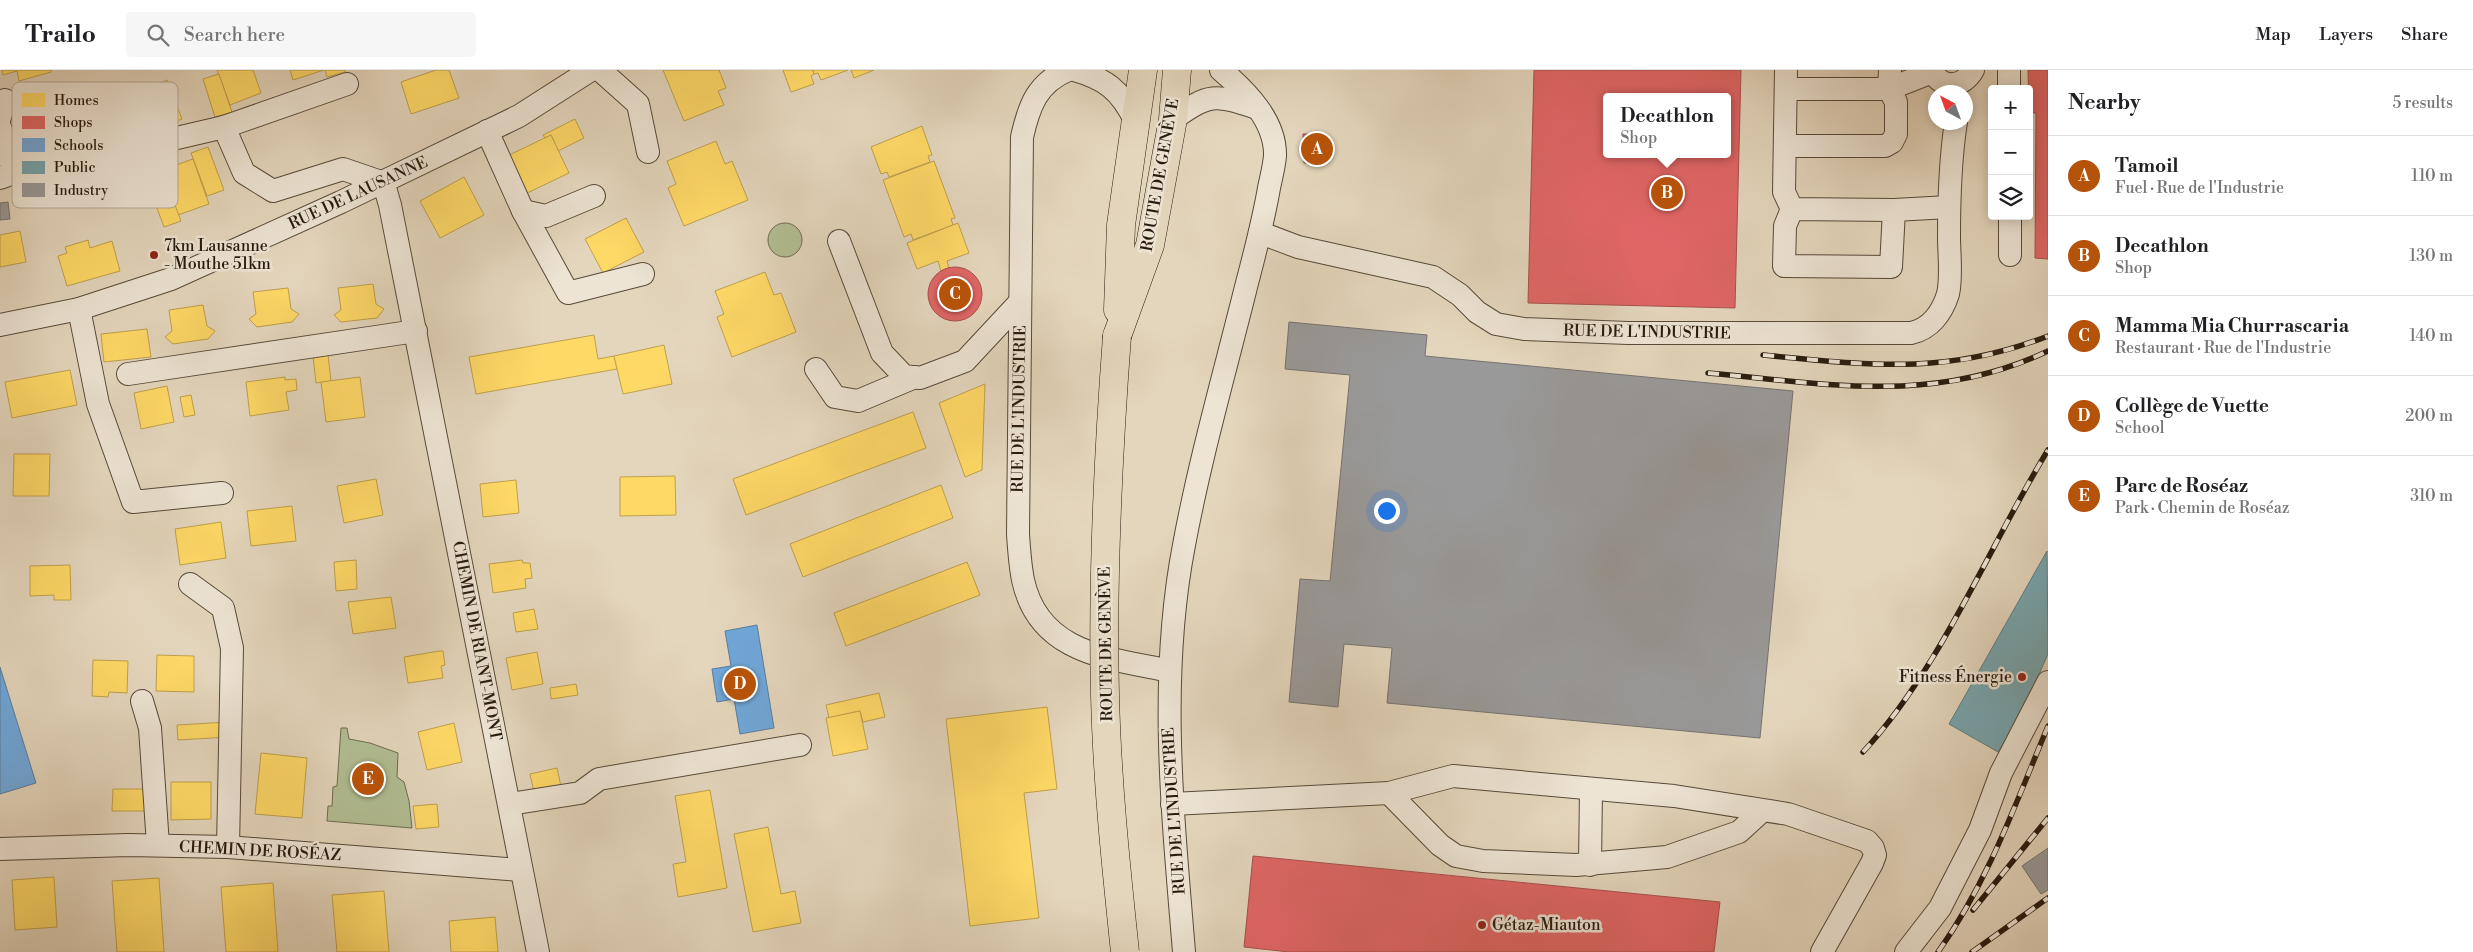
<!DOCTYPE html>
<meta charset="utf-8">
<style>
:root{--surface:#fff;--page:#f6f6f6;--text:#202124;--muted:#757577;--line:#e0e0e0;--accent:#b45309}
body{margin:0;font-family:"Libre Bodoni",serif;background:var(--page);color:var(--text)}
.controls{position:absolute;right:15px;top:15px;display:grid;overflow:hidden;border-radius:5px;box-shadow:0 2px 12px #0003}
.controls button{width:45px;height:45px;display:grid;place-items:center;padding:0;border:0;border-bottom:1px solid var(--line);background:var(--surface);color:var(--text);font:25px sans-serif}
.compass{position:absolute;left:1928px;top:15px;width:45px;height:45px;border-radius:50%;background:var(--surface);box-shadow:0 2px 12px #0003;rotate:319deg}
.you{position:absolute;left:1386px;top:440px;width:18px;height:18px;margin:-12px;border:4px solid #fff;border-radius:50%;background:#1a73e8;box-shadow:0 0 0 8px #1a73e833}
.badge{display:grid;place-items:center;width:32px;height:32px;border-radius:50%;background:var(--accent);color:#fff;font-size:16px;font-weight:700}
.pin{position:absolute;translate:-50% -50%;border:2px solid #fff;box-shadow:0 1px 5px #0006}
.popup{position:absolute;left:1603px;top:23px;width:128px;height:65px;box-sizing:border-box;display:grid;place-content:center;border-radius:5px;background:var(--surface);filter:drop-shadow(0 1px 4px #0005);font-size:16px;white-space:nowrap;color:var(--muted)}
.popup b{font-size:19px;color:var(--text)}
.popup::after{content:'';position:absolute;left:50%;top:100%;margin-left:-10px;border:10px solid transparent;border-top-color:var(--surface)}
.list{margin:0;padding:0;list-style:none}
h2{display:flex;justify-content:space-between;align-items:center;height:65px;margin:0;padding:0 20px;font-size:21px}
h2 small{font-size:16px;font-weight:400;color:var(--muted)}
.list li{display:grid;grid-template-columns:32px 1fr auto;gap:15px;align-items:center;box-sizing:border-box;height:80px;padding:0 20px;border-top:1px solid var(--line)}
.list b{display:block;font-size:19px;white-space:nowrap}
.list p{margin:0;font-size:16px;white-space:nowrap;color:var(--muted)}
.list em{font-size:16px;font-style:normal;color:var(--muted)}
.icon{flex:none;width:28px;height:28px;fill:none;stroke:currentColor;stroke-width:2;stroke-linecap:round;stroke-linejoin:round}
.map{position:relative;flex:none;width:2048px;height:882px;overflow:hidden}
header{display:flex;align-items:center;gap:30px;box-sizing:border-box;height:70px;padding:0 25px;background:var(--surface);border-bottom:1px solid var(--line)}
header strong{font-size:24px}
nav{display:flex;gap:28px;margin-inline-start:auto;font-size:18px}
.search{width:350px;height:45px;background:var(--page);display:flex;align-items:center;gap:12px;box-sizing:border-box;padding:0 18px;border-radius:5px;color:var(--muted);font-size:19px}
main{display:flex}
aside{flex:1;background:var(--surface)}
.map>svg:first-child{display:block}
.green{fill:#b2be93;stroke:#6e6c51}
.homes{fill:#ffd966;stroke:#bfa04c}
.shops{fill:#e06666;stroke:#a9504c;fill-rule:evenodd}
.schools{fill:#6fa8dc;stroke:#5a7e9e}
.public{fill:#76a5af;stroke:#5f7c7f}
.industry{fill:#999;stroke:#777370}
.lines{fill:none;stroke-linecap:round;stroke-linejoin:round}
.minor-casing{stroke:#584a3a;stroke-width:24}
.major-casing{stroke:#291b0f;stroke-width:29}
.minor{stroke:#ede4d4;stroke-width:22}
.major{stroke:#e4d6bd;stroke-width:28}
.rail-casing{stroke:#291b0f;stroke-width:5.5}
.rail{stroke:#ede4d4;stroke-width:4;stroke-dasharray:11;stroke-linecap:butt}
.major-bridge-casing{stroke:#291b0f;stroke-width:29;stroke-linecap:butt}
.major-bridge{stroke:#e4d6bd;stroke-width:28}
.poi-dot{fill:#8f2418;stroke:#ede4d4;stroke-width:2}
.labels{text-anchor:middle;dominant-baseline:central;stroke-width:5;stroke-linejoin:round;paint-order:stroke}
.street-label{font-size:16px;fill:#291b0f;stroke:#ede4d4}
.poi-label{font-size:16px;fill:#291b0f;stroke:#ede4d4;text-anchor:start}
.key{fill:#ede4d4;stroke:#b2a899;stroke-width:1}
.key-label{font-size:14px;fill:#291b0f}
</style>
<header>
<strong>Trailo</strong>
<div class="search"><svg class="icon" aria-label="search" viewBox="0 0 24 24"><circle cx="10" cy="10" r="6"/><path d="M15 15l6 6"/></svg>Search here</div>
<nav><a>Map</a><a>Layers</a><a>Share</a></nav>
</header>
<main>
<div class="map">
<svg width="2048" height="882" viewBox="0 0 2048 882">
<rect width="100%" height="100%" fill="#e4d6bd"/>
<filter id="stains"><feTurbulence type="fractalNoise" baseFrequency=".004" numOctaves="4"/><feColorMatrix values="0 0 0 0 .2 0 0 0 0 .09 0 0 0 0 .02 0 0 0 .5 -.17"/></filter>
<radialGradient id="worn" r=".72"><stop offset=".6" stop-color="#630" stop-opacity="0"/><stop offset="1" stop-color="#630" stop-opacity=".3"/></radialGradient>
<!-- green -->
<g class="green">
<circle cx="785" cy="170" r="17"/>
<path d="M341,658H347L349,669L370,673L398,683L397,707L404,712L409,731L412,758L327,751L328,736H332L333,717L337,716Z"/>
</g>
<!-- homes -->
<g class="homes">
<path d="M2,0H51V2L19,11L17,1L3,5Z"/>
<path d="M217,0H253L261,23L230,35Z"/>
<path d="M290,0H324L293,10Z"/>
<path d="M325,0H345V2L327,7Z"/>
<path d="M436,0H449L459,28L411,44L401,12Z"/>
<path d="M663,0H719L726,18L718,21L724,35L684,51Z"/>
<path d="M783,0H813L814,4L811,6L814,14L791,22Z"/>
<path d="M813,0H848L821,10L818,3L814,4Z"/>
<path d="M851,0H874L854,8Z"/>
<path d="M219,4L232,42L215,47L203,9Z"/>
<path d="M167,10L182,49L163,57L148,18Z"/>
<path d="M146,12L160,48L127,59L115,24Z"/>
<path d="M81,41L89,69L75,73L77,81L46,90L44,81L30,85L23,57Z"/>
<path d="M575,49L584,68L558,81L551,65L545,68L543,65Z"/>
<path d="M922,56L932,85L928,86L930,92L889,107L887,102L881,104L871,77Z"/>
<path d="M551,65L569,103L523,125L505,87Z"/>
<path d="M716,71L725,94L732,91L748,130L684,156L668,118L676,114L667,91Z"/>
<path d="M208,77L224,120L207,126L191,83Z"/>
<path d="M193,89L209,134L178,145L162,100Z"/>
<path d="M934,91L955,148L951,149L953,155L913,170L911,164L904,167L883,110Z"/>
<path d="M164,106L181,151L164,157L147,112Z"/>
<path d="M464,107L484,145L440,168L420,131Z"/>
<path d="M626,148L644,182L603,203L585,169Z"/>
<path d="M958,153L969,183L947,191L949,198L941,201L938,191L917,199L907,173Z"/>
<path d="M20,161L26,192L0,197V165Z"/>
<path d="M88,170L90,178L112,171L120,201L67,216L58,186L67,183L65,177Z"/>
<path d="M765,202L774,225L781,223L796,262L732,287L717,247L724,244L715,221Z"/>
<path d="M373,214L376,234L384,239L377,248L341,252L334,245L341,240L338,218Z"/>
<path d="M288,218L291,239L299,244L292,252L257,257L249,249L256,244L253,222Z"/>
<path d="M203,235L207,256L215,261L208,269L173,274L165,267L172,261L169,240Z"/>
<path d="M147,259L151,287L104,292L101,264Z"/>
<path d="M594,265L598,289L614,286L617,299L476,324L469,287Z"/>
<path d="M664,275L672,314L623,324L614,286Z"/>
<path d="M328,285L331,311L316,313L313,286Z"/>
<path d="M70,300L77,335L12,348L5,312Z"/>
<path d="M285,307V310L296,309L297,320L286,322L289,340L250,346L246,312Z"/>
<path d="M360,307L365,347L326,352L321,312Z"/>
<path d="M985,314L982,400L965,407L939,333Z"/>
<path d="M167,316L174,352L141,359L134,323Z"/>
<path d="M191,325L195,345L184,347L180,327Z"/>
<path d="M913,342L926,378L746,445L733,409Z"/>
<path d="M14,384H50L49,426H13Z"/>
<path d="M675,406L676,445L620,446V407Z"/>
<path d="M376,409L383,445L344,453L337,416Z"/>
<path d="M516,410L519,443L483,447L480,414Z"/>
<path d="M941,415L953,448L803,507L790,474Z"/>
<path d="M292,436L296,471L251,476L247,441Z"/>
<path d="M221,452L226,488L180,495L175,459Z"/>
<path d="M356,490L357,519L336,521L334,492Z"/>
<path d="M522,490L523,493H530L532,508L525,509L526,518L493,523L489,494Z"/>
<path d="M967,492L980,525L846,576L834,543Z"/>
<path d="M70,495L71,530H54V525L30,526V496Z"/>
<path d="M391,527L396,558L353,564L348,532Z"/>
<path d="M534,539L538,559L516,562L513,543Z"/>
<path d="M439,581H443L445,595L441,596L443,608L408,613L404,587Z"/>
<path d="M537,582L543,614L512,620L506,588Z"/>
<path d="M157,585L194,586V622L156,621Z"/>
<path d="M93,590L128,591L127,623L109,622L108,627L92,626Z"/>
<path d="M576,614L578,625L551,629L550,618Z"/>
<path d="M879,623L885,647L863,652L860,641L829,648L826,635Z"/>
<path d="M1047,637L1057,719L1024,723L1039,848L970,856L946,649Z"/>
<path d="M860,641L868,679L833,686L826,648Z"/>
<path d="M228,652L229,667L178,670L177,655Z"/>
<path d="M454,653L462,692L427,700L418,662Z"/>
<path d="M261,683L307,688L302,748L255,744Z"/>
<path d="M557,698L562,721L535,727L530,704Z"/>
<path d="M171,712H211V749L171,750Z"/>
<path d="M113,719H145V741H112Z"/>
<path d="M710,720L727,818L678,827L673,794L686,792L675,726Z"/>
<path d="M437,734L439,757L416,759L413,736Z"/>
<path d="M768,757L781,824L795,821L801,853L753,862L734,764Z"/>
<path d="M54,807L57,857L15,860L12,810Z"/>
<path d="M159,808L164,882H117L112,811Z"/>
<path d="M273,813L278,882H226L221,817Z"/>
<path d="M384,821L389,882H337L332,825Z"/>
<path d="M495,847L498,882H451L449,851Z"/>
</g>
<!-- shops -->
<g class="shops">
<path d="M1534,0H1741L1735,238L1528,233ZM1607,27H1727V84H1607Z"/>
<path d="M2028,0H2048V189L2035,188L2036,43H2029Z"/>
<path d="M1303,64H1323V93H1304Z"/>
<circle cx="955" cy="224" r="27"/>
<path d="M1253,786L1720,832L1714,882H1289L1244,877Z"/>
</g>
<!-- schools -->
<g class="schools">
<path d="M757,555L774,658L740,664L734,629L717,632L712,599L731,596L725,561Z"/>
<path d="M0,597L36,713L0,724Z"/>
</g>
<!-- public -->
<path class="public" d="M2047,481L2048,584L2020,647L1998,682L1949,654Z"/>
<!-- industry -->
<g class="industry">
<path d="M8,132L10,149L0,150V133Z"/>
<path d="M1289,252L1427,265L1425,286L1793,321L1760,668L1387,633L1392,578L1344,574L1338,637L1289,632L1300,509L1330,511L1350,305L1285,299Z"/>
<path d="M2048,778V820L2041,824L2022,796Z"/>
</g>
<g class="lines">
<!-- minor casing -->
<g class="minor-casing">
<g id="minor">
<path d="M600,0L638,34L648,82"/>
<path d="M1068,0C1037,13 1029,36 1022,67L1018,464C1019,479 1020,495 1023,510C1039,584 1109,588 1170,601"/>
<path d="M1074,0C1106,9 1120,20 1135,50"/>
<path d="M1786,0L1784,122L1792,139L1785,156L1784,196L1891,197L1894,140L1792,139"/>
<path d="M1932,0C1941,20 1963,18 1973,0"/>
<path d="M2009,0V19"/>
<path d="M1786,19H1889L1932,2"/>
<path d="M0,47L5,30"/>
<path d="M1173,49C1210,23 1214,24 1257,38"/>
<path d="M0,57L14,103L0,108"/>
<path d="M224,57L347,14"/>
<path d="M487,61L523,141L568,223L643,204"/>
<path d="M1785,76H1885L1892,72L1896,64V32L1889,19L1890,0"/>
<path d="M134,78L224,57L244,103L273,121L343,99L381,112"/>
<path d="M14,103L37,106"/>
<path d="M383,111L390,135L538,882"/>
<path d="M1894,140L1949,137"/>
<path d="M523,141L546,146L594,126"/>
<path d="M2010,146V185"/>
<path d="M1261,163L1298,177L1433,207L1460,225L1477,242L1496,254L1524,259L1628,263H1911C1930,259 1942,243 1948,224C1952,207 1949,184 1949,167C1949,128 1950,90 1956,52"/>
<path d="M839,171L882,283L904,306L920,308L965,291L1020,232"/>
<path d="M79,239L98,334L133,432L222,423"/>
<path d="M0,255L79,239L171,209L341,132L519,46L591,0"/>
<path d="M816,299L835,327L858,331L915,307"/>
<path d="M128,304L416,261"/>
<path d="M190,514L223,538L232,578L228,777"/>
<path d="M142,631L150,658L158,775"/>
<path d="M1389,723L1440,775L1456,786L1483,791L1576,795L1667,787L1739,762L1762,741"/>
<path d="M510,734L580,723L599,709L800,675"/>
<path d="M1172,734L1389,723L1453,706L1674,726L1788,744L1867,771L1873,778L1875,785L1872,793L1822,882"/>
<path d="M0,779L128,775L228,777L520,800"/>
<path d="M1590,795L1591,719"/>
<path d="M1184,882C1173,746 1158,610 1184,475C1200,389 1224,305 1245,221C1254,186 1263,153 1269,118C1271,108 1274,97 1275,86C1276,51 1246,21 1221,0"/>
<path d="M1906,882L1940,838L1980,760L2001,703L2048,612"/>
</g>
</g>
<!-- major casing -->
<g class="major-casing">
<g id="major">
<path d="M1118,240L1121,155L1143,0"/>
<path d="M1117,266L1150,175L1173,49L1177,0"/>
</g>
</g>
<!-- minor -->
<use href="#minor" class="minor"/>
<!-- major -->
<use href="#major" class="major"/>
<!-- rail casing -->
<g class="rail-casing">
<g id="rail">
<path d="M1763,285C1868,295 1946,306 2048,266"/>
<path d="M1708,303C1827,314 1935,335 2048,281"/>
<path d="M1863,682C1941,598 1988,478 2048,380"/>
<path d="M1973,840L2048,748"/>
<path d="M1938,882C1988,812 2015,735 2048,656"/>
<path d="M1972,882L2048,828"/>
</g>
</g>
<!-- rail -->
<use href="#rail" class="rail"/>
<!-- major-bridge casing -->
<g class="major-bridge-casing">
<path id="major-bridge" d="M1117,266C1108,386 1102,505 1105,625C1107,711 1116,797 1125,882"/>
</g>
<!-- major-bridge -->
<use href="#major-bridge" class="major-bridge"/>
</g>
<!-- markers -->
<g class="poi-dot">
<circle cx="154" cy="185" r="5"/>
<circle cx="2022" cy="607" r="5"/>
<circle cx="1482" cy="855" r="5"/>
</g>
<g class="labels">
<!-- street labels -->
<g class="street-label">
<text transform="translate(1160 105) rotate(-80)">ROUTE DE GENÈVE</text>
<text transform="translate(358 123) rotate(-25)">RUE DE LAUSANNE</text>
<text transform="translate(1647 262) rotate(1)">RUE DE L'INDUSTRIE</text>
<text transform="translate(1019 339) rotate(-89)">RUE DE L'INDUSTRIE</text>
<text transform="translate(477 571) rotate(79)">CHEMIN DE RIANT-MONT</text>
<text transform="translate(1106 574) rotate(-91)">ROUTE DE GENÈVE</text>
<text transform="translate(1174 741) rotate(-94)">RUE DE L'INDUSTRIE</text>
<text transform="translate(260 781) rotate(3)">CHEMIN DE ROSÉAZ</text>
</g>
<!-- poi labels -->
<g class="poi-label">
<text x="164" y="176">7km Lausanne<tspan x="164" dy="18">- Mouthe 51km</tspan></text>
<text x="2012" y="607" text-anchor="end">Fitness Énergie</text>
<text x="1492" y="855">Gétaz-Miauton</text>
</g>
</g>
<!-- legend -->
<rect x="12" y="12" width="166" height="126" rx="8" class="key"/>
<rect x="22" y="23" width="23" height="14" fill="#ffd966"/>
<rect x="22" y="46" width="23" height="13" fill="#e06666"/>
<rect x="22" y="68" width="23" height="14" fill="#6fa8dc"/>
<rect x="22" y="91" width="23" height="13" fill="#76a5af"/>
<rect x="22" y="113" width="23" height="14" fill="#999"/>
<g class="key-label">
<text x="54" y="35">Homes</text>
<text x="54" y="57">Shops</text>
<text x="54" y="80">Schools</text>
<text x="54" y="102">Public</text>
<text x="54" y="125">Industry</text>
</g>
<rect width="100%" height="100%" filter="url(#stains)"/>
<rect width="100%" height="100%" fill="url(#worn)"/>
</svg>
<div class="controls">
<button>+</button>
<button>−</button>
<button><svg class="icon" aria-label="layers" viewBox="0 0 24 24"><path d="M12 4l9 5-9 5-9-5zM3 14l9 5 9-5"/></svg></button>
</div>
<svg class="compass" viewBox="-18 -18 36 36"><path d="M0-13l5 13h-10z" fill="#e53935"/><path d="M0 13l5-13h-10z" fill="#757577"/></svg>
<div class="you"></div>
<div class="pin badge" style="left:1317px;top:79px">A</div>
<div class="pin badge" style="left:1667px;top:123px">B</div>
<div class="popup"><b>Decathlon</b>Shop</div>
<div class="pin badge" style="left:955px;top:224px">C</div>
<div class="pin badge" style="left:740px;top:614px">D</div>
<div class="pin badge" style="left:368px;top:709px">E</div>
</div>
<aside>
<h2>Nearby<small>5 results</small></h2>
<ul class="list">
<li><span class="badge">A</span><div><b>Tamoil</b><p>Fuel · Rue de l'Industrie</p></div><em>110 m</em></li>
<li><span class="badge">B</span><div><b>Decathlon</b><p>Shop</p></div><em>130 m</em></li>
<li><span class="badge">C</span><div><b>Mamma Mia Churrascaria</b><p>Restaurant · Rue de l'Industrie</p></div><em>140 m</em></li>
<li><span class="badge">D</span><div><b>Collège de Vuette</b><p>School</p></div><em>200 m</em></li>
<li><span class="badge">E</span><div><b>Parc de Roséaz</b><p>Park · Chemin de Roséaz</p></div><em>310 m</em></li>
</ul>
</aside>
</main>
